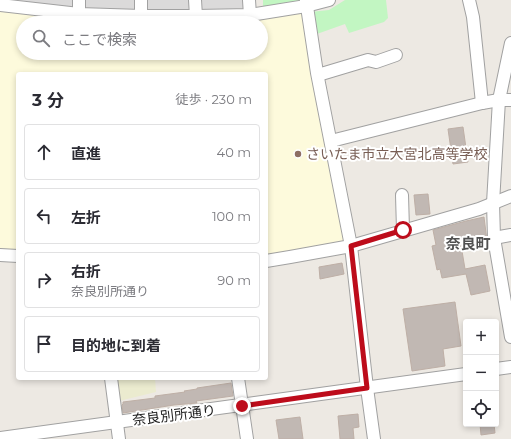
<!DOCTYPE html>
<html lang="ja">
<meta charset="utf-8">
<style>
:root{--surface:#fff;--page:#f7f7f7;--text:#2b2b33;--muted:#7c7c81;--line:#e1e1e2}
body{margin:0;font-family:Montserrat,"Noto Sans JP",sans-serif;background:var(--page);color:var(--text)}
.controls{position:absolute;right:12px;bottom:12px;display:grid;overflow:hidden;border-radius:4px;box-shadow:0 2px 6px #0003}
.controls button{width:36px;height:36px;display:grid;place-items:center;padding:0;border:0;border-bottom:1px solid var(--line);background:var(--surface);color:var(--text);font:20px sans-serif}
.stop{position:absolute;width:12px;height:12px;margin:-9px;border:3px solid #bd0c1b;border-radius:50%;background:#fff}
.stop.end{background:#bd0c1b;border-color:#fff;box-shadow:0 1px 4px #0008}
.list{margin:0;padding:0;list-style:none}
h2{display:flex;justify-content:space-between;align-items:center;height:52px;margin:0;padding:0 16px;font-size:17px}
h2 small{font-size:13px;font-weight:400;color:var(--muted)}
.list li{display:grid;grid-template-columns:26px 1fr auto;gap:12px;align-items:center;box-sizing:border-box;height:56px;margin:0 8px 8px;padding:0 8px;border:1px solid var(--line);border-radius:4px}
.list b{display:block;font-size:15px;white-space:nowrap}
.list p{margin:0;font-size:13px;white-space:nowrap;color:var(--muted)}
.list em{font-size:13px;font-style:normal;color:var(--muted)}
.icon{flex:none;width:22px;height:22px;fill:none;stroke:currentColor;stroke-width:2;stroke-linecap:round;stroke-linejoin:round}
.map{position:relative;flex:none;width:511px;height:439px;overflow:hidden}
.search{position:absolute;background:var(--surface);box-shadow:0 2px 6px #0003;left:16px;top:16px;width:252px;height:44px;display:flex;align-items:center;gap:10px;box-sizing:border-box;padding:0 14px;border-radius:22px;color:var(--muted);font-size:15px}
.panel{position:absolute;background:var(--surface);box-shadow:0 2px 6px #0003;left:16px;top:72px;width:252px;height:308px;border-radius:4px}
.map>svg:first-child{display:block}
.residential{fill:#dbdada}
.education{fill:#fdfadc;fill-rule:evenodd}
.farmland{fill:#ebebcf}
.park{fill:#c2f6c2}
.building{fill:#c1b8b3;stroke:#beafa6}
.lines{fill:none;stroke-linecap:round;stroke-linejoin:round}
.minor-casing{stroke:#a1a1a1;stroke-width:14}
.minor{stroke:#fff;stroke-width:12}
.route{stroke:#bd0c1b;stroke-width:5}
.education-dot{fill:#8d6e63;stroke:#fff;stroke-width:1.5}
.labels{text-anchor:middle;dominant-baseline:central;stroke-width:4;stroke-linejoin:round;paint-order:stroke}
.education-label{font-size:14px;fill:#785e54;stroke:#fff;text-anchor:start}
.street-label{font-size:14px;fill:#1d1d1d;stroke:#fff}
.neighbourhood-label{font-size:15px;font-weight:bold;fill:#505050;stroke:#fff}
</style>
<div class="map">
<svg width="511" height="439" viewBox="0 0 511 439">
<rect width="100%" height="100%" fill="#ede9e3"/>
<!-- residential -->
<g class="residential">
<path d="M11,0H74V4L70,7L11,1Z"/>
<path d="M83,0H137L138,11L84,9Z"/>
<path d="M144,0H191V10L147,11Z"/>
<path d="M201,0H246V8L201,11Z"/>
</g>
<!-- education -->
<path class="education" d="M0,11L103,21L249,22L299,12L303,15L345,235L343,241L274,254L266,255V74H18V250L0,248ZM23,23H261V53H23Z"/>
<!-- farmland -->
<path class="farmland" d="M116,378H155L156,392L119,401Z"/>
<!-- park -->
<g class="park">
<path d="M263,0H299V2L263,7Z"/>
<path d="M345,0H386L388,18L384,22L349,33L345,24L314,35L310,12L329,10Z"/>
</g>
<!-- building -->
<g class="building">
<path d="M463,127L468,162L453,164L448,129Z"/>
<path d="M428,194L430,214L416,215L414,195Z"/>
<path d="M484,217L487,241L476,243L475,237L460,239L465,269L485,265L490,291L471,295L466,274L442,278L440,269L437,270L432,246L436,245L433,230L466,221Z"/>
<path d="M342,263L344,274L320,279L319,267Z"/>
<path d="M455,302L461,346L443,349L445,366L412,371L403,309Z"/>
<path d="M231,383L233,396L196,401L197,403L174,405L123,413L122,405L123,404V402L155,398V396L185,392L184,391L197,389V388Z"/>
<path d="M358,414L359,427L353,428L354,439H340L338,416Z"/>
<path d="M300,417L303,439H279L276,420Z"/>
<path d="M480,424H494L495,433L481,435Z"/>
</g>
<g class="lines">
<!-- minor casing -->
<g class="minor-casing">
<g id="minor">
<path d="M141,0V16"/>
<path d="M195,0L196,16"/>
<path d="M249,0L250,15"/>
<path d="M306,0L317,73L351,246L367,388L374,439"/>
<path d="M469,0L473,17L482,103"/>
<path d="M0,5L79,14L141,16H196L250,15L306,6L329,0"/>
<path d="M79,14V0"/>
<path d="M511,43L499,100L493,203L494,238L511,337"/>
<path d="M318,75L368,60L376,62L396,55"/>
<path d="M331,141L482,103L499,100H511"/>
<path d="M402,195L403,230"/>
<path d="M494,238L511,235"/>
<path d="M0,255L18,256"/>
<path d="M266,261L290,257L351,246L479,209L511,196"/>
<path d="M496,369L511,367"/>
<path d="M111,378L119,439"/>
<path d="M238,378L247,439"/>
<path d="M0,438C155,416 311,396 466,374"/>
</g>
</g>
<!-- minor -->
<use href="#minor" class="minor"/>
</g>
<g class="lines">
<!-- route -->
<path class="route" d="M242,406L367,388L351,246L403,230"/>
</g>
<!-- markers -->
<circle class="education-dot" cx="298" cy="154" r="4"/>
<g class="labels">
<!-- education labels -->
<g class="education-label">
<text x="306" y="154">さいたま市立大宮北高等学校</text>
</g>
<!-- street labels -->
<g class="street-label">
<text transform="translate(174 415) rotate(-7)">奈良別所通り</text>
</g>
<!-- neighbourhood labels -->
<g class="neighbourhood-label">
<text x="468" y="243">奈良町</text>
</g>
</g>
</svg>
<div class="controls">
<button>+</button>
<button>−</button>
<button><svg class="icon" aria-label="locate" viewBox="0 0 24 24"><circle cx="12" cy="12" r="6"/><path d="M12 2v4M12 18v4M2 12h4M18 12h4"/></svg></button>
</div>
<div class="stop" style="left:403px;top:230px"></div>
<div class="stop end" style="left:242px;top:406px"></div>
<div class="search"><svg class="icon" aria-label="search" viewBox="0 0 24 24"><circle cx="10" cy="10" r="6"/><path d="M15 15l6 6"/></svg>ここで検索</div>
<section class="panel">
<h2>3 分<small>徒歩 · 230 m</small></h2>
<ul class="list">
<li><svg class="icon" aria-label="ahead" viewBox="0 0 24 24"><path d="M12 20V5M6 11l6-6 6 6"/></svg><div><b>直進</b></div><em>40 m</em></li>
<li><svg class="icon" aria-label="left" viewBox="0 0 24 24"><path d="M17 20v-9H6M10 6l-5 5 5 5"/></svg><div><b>左折</b></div><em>100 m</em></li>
<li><svg class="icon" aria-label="right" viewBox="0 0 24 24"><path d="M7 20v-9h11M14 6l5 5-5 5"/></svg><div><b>右折</b><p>奈良別所通り</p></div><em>90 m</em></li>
<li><svg class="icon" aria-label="arrive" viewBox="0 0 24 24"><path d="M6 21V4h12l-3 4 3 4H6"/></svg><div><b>目的地に到着</b></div></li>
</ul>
</section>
</div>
